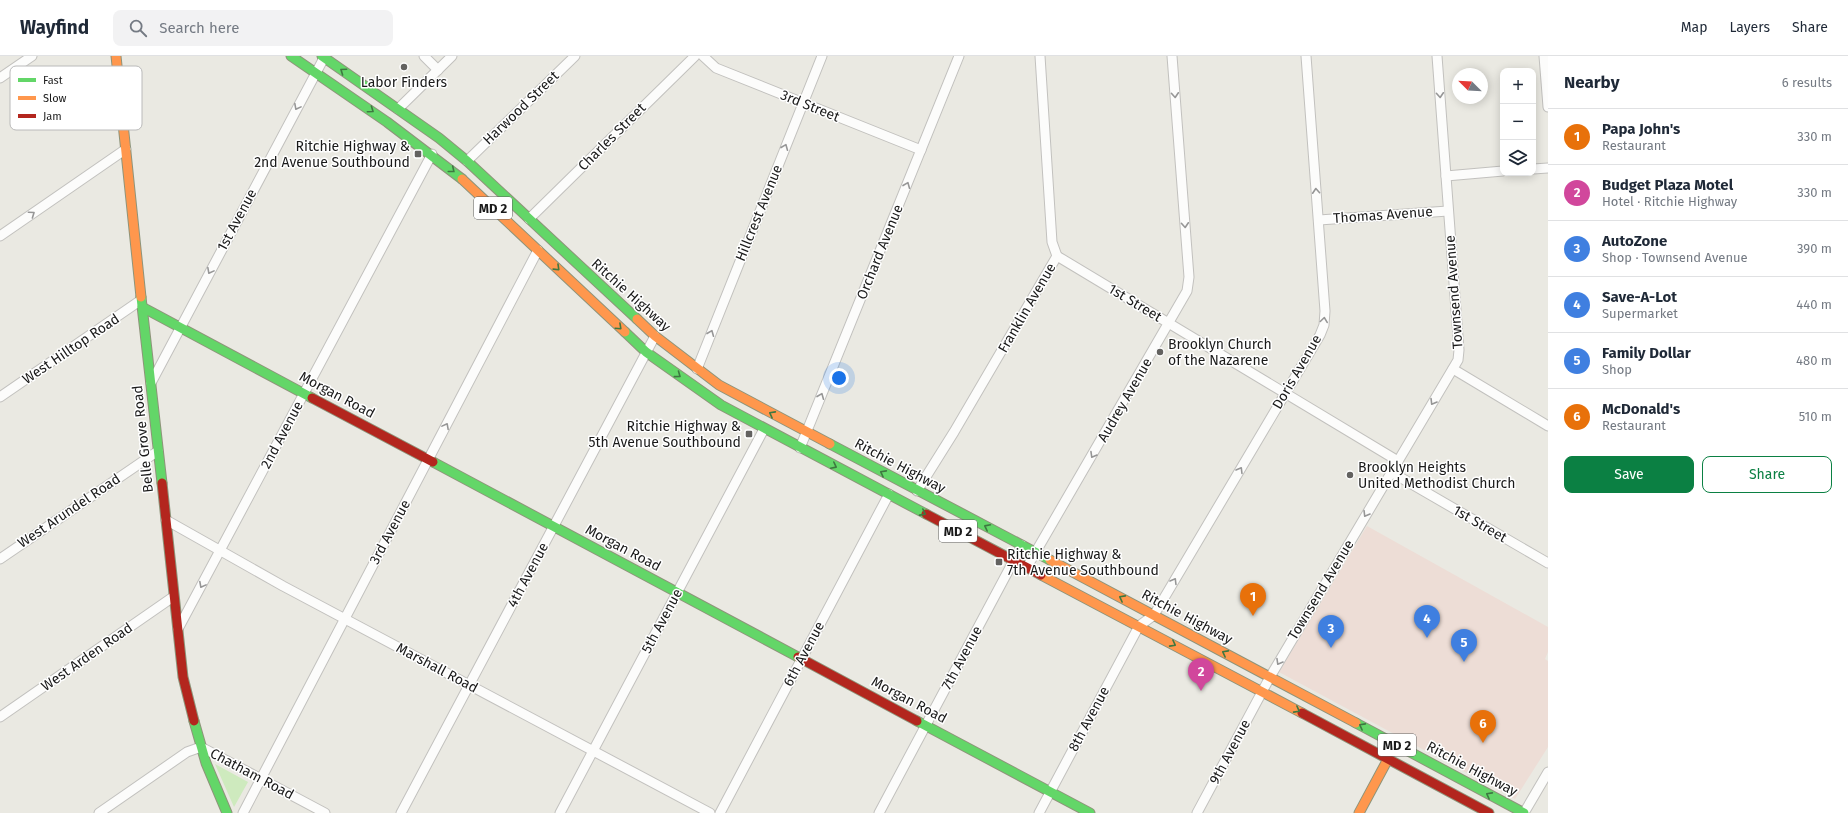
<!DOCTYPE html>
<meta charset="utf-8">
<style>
:root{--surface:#fff;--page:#f2f2f3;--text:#1f2937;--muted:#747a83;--line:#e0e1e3;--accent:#0b8043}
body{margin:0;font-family:"Fira Sans",sans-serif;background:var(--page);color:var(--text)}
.controls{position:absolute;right:12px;top:12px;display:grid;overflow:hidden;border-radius:8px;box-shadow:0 2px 10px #0003}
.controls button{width:36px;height:36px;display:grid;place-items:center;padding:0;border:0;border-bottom:1px solid var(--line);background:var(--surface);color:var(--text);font:20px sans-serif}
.compass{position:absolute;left:1452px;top:12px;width:36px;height:36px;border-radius:50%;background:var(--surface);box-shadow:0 2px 10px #0003;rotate:294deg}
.you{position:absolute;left:839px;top:322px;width:14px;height:14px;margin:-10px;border:3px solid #fff;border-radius:50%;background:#1a73e8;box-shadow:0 0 0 6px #1a73e833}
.badge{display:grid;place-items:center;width:26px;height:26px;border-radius:50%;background:var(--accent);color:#fff;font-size:13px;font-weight:700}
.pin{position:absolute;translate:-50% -33px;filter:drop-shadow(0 1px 2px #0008)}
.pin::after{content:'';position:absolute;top:21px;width:14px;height:12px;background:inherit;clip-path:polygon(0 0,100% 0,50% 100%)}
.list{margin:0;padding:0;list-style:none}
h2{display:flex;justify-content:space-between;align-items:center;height:52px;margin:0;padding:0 16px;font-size:17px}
h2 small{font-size:13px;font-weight:400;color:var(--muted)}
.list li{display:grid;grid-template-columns:26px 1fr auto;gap:12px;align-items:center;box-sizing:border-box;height:56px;padding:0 16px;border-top:1px solid var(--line)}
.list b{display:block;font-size:15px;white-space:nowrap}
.list p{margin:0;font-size:13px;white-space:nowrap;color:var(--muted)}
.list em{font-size:13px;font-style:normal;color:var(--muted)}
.actions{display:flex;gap:8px;padding:12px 16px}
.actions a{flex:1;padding:9px 0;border:1px solid var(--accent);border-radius:8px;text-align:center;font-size:14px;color:var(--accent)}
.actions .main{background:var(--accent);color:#fff}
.icon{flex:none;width:22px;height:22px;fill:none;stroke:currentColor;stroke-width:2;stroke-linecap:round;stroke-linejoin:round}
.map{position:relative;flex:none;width:1548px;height:757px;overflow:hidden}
header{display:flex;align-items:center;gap:24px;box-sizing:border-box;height:56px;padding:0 20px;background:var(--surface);border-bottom:1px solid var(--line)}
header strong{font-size:19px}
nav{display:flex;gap:22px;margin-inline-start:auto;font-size:14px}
.search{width:280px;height:36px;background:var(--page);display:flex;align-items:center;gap:10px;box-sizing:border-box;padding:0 14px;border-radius:8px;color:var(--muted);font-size:15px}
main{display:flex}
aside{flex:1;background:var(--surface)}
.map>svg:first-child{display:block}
.commercial{fill:#edddd6}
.grass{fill:#ceeabe}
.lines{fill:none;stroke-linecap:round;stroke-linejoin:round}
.street-casing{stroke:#c2c1be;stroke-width:11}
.fast-casing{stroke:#8e947a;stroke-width:11}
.slow-casing{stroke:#8e947a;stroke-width:11}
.jam-casing{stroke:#8e947a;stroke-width:11}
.street{stroke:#fcfcfb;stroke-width:9}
.fast{stroke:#63d668;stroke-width:9}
.slow{stroke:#ff974d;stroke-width:9}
.jam{stroke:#b3261e;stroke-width:9}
.oneway{stroke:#3e7841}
.oneway2{stroke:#969696}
.poi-dot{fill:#636260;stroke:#fff;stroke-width:1.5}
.labels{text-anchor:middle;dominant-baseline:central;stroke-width:3;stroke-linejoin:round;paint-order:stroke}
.shield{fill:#fff;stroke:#5f5f5f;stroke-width:1}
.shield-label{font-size:13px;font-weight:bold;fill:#1a1a1a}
.poi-label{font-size:14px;fill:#1a1a1a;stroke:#fff;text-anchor:start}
.street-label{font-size:14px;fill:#1a1a1a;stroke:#fff}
.key{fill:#fff;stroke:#bababa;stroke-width:1}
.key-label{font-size:11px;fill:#1a1a1a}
</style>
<header>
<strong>Wayfind</strong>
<div class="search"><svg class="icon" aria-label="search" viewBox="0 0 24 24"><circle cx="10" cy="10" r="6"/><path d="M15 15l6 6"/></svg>Search here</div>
<nav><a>Map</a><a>Layers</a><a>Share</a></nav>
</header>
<main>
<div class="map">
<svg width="1548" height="757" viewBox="0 0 1548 757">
<rect width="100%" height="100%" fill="#eae9e2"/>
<!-- commercial -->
<path class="commercial" d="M1367,470L1548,571V596L1545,603L1548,605V691L1515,743L1279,616Z"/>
<!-- grass -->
<path class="grass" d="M215,708L248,726L234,751Z"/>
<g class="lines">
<!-- street casing -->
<g class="street-casing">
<g id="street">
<path d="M424,0L438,14"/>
<path d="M703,0L716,12L921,94"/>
<path d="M1544,0L1548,51"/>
<path d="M0,22L32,0"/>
<path d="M398,53L452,0"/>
<path d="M467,105L575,0"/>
<path d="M1533,113L1548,112"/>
<path d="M1446,120L1503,115"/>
<path d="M529,163L695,0"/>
<path d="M1319,164L1448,155"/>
<path d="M0,180L126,93"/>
<path d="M1057,200L1398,405"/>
<path d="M697,313L822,0"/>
<path d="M1453,313L1548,370"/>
<path d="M151,327L325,0"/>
<path d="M0,341L141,244"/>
<path d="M800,392L959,0"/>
<path d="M1391,416L1548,507"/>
<path d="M917,435L954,376L1057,200L1052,186L1040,0"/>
<path d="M166,464L283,530L710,757"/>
<path d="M0,503L158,395"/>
<path d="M1027,511L1187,235L1189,221L1172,0"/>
<path d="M178,573L432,98"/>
<path d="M0,661L173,541"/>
<path d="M99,757L187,696L201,691L325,757"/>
<path d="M243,757L538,194"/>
<path d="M401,757L655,280"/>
<path d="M560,757L764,373"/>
<path d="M720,757L889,438"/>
<path d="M879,757L1022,489"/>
<path d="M1039,757L1139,570L1154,559L1320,279L1324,269L1325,255L1306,0"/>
<path d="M1197,757L1270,621L1458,304L1459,294L1437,0"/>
<path d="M1524,757L1548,716"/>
</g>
</g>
<!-- fast casing -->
<g class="fast-casing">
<g id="fast">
<path d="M291,0L387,66L462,123"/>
<path d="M322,0L439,82L467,105L637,263"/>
<path d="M141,241L162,427"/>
<path d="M142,251L312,342"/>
<path d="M625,276L646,296L721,349L926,458"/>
<path d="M830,388L1050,504"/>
<path d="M433,406L798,601"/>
<path d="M194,665L206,707L227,757"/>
<path d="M917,665L1090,757"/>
<path d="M1356,667L1524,757"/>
</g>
</g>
<!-- slow casing -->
<g class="slow-casing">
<g id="slow">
<path d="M116,0L141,241"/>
<path d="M462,123L625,276"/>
<path d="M637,263L655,280L719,329L830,388"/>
<path d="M1050,504L1356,667"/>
<path d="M1041,519L1302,657"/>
<path d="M1359,757L1388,703"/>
</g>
</g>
<!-- jam casing -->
<g class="jam-casing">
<g id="jam">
<path d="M312,342L433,406"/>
<path d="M162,427L183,621L194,665"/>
<path d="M926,458L1041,519"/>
<path d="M798,601L917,665"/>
<path d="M1302,657L1489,757"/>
</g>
</g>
<!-- street -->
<use href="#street" class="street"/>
<!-- fast -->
<use href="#fast" class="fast"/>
<!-- slow -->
<use href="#slow" class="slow"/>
<!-- jam -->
<use href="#jam" class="jam"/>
</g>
<!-- one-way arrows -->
<defs><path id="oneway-chevron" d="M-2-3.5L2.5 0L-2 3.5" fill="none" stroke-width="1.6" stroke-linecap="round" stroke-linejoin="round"/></defs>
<g class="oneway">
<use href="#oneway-chevron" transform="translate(343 15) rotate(-145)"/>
<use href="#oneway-chevron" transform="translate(371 54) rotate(35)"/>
<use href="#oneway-chevron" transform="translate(452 114) rotate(39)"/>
<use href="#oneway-chevron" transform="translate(557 212) rotate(44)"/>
<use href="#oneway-chevron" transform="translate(619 271) rotate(43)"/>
<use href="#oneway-chevron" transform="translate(678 319) rotate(36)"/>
<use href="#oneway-chevron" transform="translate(772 358) rotate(-152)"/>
<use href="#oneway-chevron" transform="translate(834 410) rotate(27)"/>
<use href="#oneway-chevron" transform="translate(883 417) rotate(-152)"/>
<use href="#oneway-chevron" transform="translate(923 457) rotate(28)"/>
<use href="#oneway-chevron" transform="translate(987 471) rotate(-153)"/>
<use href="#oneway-chevron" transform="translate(1122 542) rotate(-152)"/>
<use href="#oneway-chevron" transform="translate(1173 588) rotate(28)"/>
<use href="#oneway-chevron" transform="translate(1225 597) rotate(-152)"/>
<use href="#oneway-chevron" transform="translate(1297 654) rotate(28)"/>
<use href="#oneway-chevron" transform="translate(1362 670) rotate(-152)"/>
<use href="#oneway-chevron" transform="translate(1489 739) rotate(-152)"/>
</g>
<g class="oneway2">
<use href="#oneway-chevron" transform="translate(1175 39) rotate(86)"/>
<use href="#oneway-chevron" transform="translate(1440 39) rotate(86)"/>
<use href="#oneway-chevron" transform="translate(297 51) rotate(118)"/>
<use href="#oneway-chevron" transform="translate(785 91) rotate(-68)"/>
<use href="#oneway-chevron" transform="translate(907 129) rotate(-68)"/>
<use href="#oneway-chevron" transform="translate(1316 135) rotate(-94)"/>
<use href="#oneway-chevron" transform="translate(32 158) rotate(-35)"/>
<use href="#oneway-chevron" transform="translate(1185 169) rotate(86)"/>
<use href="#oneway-chevron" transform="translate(210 215) rotate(118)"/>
<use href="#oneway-chevron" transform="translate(1324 264) rotate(-82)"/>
<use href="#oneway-chevron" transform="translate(711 277) rotate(-68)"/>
<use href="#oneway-chevron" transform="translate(821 340) rotate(-68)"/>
<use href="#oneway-chevron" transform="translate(1433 346) rotate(121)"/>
<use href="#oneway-chevron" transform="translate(446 370) rotate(-62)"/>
<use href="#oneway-chevron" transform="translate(1093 399) rotate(120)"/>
<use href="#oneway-chevron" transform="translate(1240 414) rotate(-59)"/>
<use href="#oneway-chevron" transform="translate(1366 458) rotate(121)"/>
<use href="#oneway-chevron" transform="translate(1174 525) rotate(-59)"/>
<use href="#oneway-chevron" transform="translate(202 529) rotate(118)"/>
<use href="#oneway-chevron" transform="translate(1279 606) rotate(120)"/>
</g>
<!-- markers -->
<g class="poi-dot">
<circle cx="404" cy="11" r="4"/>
<rect x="414" y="94" width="8" height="8" rx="2"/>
<circle cx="1160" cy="296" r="4"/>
<rect x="745" y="374" width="8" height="8" rx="2"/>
<circle cx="1350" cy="419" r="4"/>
<rect x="995" y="502" width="8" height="8" rx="2"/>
</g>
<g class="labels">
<!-- shield labels -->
<g class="shield">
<rect x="474" y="141" width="38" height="22" rx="3"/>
<rect x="939" y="464" width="38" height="22" rx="3"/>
<rect x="1378" y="678" width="38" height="22" rx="3"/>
</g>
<g class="shield-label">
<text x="493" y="152">MD 2</text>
<text x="958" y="475">MD 2</text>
<text x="1397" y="689">MD 2</text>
</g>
<!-- poi labels -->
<g class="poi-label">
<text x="404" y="26" text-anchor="middle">Labor Finders</text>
<text x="410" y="90" text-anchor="end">Ritchie Highway &amp;<tspan x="410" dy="16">2nd Avenue Southbound</tspan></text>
<text x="1168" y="288">Brooklyn Church<tspan x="1168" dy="16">of the Nazarene</tspan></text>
<text x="741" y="370" text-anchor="end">Ritchie Highway &amp;<tspan x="741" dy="16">5th Avenue Southbound</tspan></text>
<text x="1358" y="411">Brooklyn Heights<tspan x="1358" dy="16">United Methodist Church</tspan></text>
<text x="1007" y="498">Ritchie Highway &amp;<tspan x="1007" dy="16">7th Avenue Southbound</tspan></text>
</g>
<!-- street labels -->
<g class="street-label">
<text transform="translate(810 50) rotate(22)">3rd Street</text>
<text transform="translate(521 52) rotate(-44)">Harwood Street</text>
<text transform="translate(612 81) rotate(-45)">Charles Street</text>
<text transform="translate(759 157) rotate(-68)">Hillcrest Avenue</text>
<text transform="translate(1383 159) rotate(-4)">Thomas Avenue</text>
<text transform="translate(237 164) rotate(-62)">1st Avenue</text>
<text transform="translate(880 196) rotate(-68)">Orchard Avenue</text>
<text transform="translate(1454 236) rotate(-94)">Townsend Avenue</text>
<text transform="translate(631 239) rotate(42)">Ritchie Highway</text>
<text transform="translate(1135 247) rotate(31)">1st Street</text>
<text transform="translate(1027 252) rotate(-60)">Franklin Avenue</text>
<text transform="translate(71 293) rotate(-34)">West Hilltop Road</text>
<text transform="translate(1297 316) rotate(-60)">Doris Avenue</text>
<text transform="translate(337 339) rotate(28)">Morgan Road</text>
<text transform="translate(1125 344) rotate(-60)">Audrey Avenue</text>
<text transform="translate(282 379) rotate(-62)">2nd Avenue</text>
<text transform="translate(143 383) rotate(-96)">Belle Grove Road</text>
<text transform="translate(900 410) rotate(28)">Ritchie Highway</text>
<text transform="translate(69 455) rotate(-34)">West Arundel Road</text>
<text transform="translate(1480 468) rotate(30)">1st Street</text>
<text transform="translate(390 476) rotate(-62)">3rd Avenue</text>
<text transform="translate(623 492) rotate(28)">Morgan Road</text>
<text transform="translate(528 519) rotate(-62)">4th Avenue</text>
<text transform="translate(1321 534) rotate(-59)">Townsend Avenue</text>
<text transform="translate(1187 561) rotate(28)">Ritchie Highway</text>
<text transform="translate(662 565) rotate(-62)">5th Avenue</text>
<text transform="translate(804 598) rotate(-62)">6th Avenue</text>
<text transform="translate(87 601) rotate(-35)">West Arden Road</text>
<text transform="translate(962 602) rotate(-62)">7th Avenue</text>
<text transform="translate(437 612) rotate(28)">Marshall Road</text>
<text transform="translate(909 644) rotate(28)">Morgan Road</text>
<text transform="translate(1089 663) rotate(-62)">8th Avenue</text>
<text transform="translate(1230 696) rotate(-62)">9th Avenue</text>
<text transform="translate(1472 713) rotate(28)">Ritchie Highway</text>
<text transform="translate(252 718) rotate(28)">Chatham Road</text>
</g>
</g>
<!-- legend -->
<rect x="10" y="10" width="132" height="64" rx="6" class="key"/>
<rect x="18" y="22" width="18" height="4" fill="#63d668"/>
<rect x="18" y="40" width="18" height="4" fill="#ff974d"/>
<rect x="18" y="58" width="18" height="4" fill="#b3261e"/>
<g class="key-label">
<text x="43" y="28">Fast</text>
<text x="43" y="46">Slow</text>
<text x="43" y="64">Jam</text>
</g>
</svg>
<div class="controls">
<button>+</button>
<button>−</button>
<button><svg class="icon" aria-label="layers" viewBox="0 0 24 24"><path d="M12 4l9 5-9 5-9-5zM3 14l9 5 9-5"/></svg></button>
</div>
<svg class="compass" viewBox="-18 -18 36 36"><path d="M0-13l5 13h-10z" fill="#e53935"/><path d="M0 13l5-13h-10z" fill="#747a83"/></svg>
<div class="you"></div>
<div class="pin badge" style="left:1253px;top:560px;background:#e8710a">1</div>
<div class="pin badge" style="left:1201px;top:635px;background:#d1479c">2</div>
<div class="pin badge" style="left:1331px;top:592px;background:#3f7fe0">3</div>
<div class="pin badge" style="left:1427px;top:582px;background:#3f7fe0">4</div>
<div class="pin badge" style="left:1464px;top:606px;background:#3f7fe0">5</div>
<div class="pin badge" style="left:1483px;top:687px;background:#e8710a">6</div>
</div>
<aside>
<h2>Nearby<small>6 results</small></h2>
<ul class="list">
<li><span class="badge" style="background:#e8710a">1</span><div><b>Papa John's</b><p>Restaurant</p></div><em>330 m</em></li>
<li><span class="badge" style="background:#d1479c">2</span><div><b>Budget Plaza Motel</b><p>Hotel · Ritchie Highway</p></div><em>330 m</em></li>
<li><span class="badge" style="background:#3f7fe0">3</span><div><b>AutoZone</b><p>Shop · Townsend Avenue</p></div><em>390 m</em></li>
<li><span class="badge" style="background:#3f7fe0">4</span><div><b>Save-A-Lot</b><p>Supermarket</p></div><em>440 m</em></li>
<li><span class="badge" style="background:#3f7fe0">5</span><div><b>Family Dollar</b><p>Shop</p></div><em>480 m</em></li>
<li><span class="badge" style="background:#e8710a">6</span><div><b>McDonald's</b><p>Restaurant</p></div><em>510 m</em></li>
</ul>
<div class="actions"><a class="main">Save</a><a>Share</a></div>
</aside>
</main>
